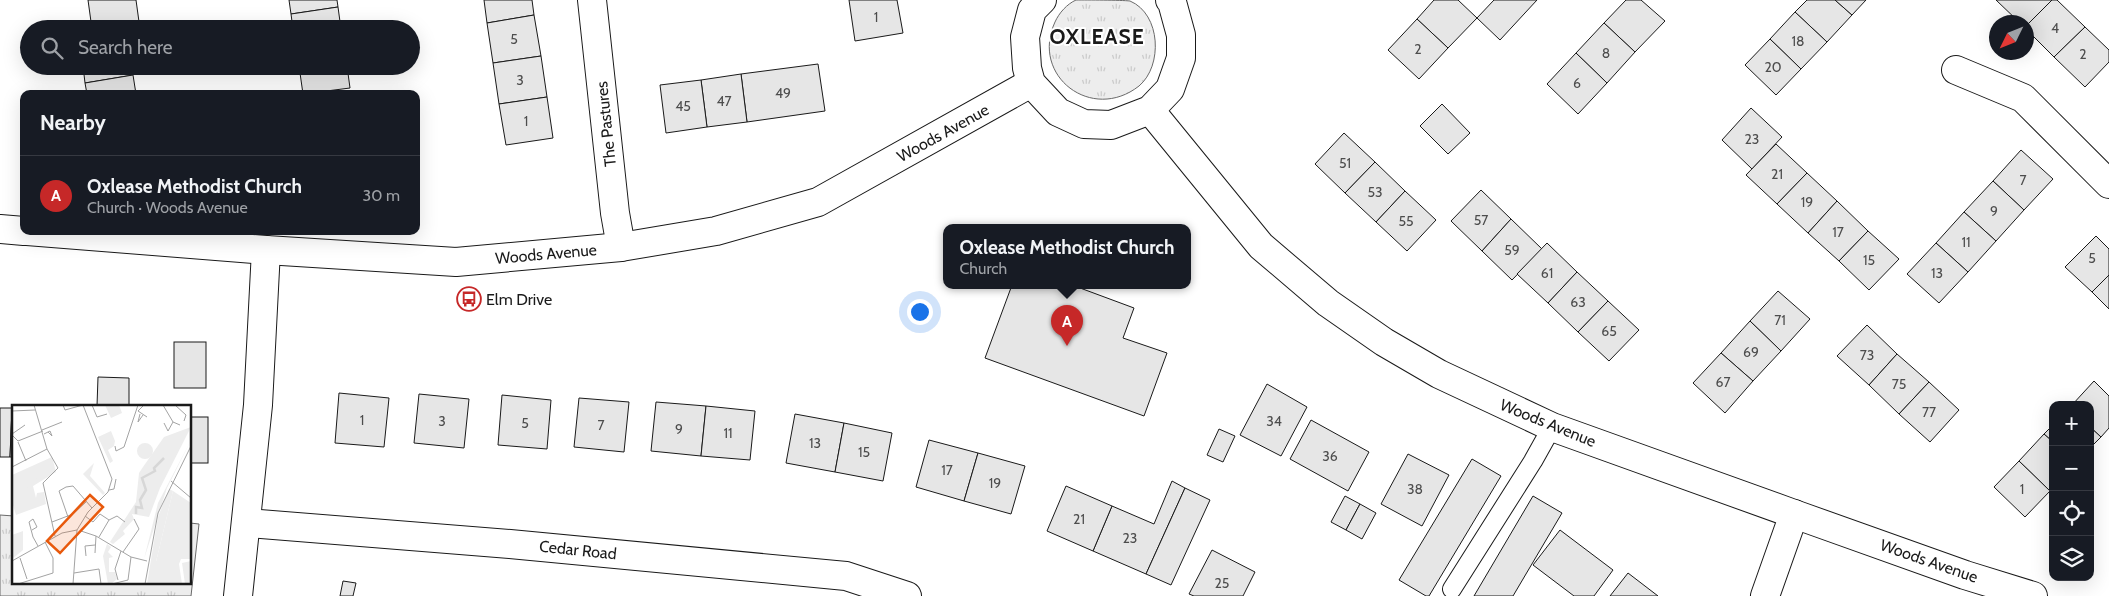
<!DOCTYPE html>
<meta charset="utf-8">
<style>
:root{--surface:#171b24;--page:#20242c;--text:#f1f3f6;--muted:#9ea1a6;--line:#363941;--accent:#c62828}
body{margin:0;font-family:Cabin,sans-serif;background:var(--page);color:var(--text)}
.controls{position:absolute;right:15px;bottom:15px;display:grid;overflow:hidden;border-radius:10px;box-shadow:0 5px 20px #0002}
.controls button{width:45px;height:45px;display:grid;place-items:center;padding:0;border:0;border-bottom:1px solid var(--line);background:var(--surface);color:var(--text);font:25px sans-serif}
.compass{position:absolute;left:1989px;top:15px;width:45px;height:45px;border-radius:50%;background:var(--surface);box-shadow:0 5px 20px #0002;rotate:227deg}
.you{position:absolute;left:919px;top:311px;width:18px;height:18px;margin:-12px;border:4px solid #fff;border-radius:50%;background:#1a73e8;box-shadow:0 0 0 8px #1a73e833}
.badge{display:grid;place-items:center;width:32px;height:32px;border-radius:50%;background:var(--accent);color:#fff;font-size:16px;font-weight:700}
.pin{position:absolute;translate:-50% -41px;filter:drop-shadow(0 1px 2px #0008)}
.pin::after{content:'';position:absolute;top:26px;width:18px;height:15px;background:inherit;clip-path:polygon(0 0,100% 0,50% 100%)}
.popup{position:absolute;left:943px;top:224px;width:248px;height:65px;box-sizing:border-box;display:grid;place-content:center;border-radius:10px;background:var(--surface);filter:drop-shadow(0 1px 4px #0005);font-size:16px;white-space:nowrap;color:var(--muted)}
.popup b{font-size:19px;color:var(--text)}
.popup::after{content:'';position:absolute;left:50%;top:100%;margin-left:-10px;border:10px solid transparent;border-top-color:var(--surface)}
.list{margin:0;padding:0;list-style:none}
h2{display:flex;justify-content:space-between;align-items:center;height:65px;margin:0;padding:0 20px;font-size:21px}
h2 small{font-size:16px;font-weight:400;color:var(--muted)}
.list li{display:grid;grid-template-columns:32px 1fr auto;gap:15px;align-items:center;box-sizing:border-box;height:80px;padding:0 20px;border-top:1px solid var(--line)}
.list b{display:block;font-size:19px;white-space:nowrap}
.list p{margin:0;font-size:16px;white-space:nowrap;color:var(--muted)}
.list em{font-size:16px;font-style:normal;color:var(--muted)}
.icon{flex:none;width:28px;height:28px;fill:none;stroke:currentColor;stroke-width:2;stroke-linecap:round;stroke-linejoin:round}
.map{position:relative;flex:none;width:2109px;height:596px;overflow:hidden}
.search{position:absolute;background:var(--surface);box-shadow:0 5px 20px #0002;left:20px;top:20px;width:400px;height:55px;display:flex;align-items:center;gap:12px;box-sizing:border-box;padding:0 18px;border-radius:28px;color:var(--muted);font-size:19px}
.panel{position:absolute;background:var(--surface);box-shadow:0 5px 20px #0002;left:20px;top:90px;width:400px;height:145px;border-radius:10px}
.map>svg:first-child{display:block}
.grass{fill:url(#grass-tufts);stroke:#6a6a6a}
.building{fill:#e6e6e6;stroke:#1a1a1a}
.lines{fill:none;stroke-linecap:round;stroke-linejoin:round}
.service-casing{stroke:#1a1a1a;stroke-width:20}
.minor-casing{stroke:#1a1a1a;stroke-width:30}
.tertiary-casing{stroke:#1a1a1a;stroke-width:30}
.service{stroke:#fff;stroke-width:18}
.minor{stroke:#fff;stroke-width:28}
.tertiary{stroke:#fff;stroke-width:28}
.labels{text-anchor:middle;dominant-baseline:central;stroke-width:4;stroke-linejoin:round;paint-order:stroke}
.number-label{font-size:14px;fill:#4d4d4d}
.street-label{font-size:16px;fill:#1a1a1a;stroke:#fff}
.poi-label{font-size:16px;fill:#1a1a1a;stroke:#fff;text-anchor:start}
.district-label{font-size:21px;font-weight:bold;letter-spacing:1px;fill:#1a1a1a;stroke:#fff}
.inset-river{fill:none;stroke:#d7d7d7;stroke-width:2.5}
.inset-road{fill:none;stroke:#a3a3a3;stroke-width:1}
.view{fill:#e8590c;fill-opacity:0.15;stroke:#e8590c;stroke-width:2.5}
.inset-edge{fill:none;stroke:#1a1a1a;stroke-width:2.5}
</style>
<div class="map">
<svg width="2109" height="596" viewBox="0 0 2109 596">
<defs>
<pattern id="grass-tufts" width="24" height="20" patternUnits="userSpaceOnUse" patternTransform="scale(1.25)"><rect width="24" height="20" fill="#ededed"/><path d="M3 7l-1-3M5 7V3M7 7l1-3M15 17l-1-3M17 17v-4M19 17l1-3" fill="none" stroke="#cbcbcb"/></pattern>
</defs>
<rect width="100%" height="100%" fill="#fff"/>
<!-- grass -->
<g class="grass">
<path d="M1076,0C1087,0 1121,0 1130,1C1161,14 1163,66 1139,86C1092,123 1030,76 1055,22C1059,13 1067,4 1076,0Z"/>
<path d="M0,515L14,516V582H190V523L199,524L191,596H0Z"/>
</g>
<!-- building -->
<g class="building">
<path d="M88,0H136L140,29H92Z"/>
<path d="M289,0H337L338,7L291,14Z"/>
<path d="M484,0H532L534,15L487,23Z"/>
<path d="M849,0H897L903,33L855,41Z"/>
<path d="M1434,0H1458L1477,18L1448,48L1417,19Z"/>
<path d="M1494,0H1537L1500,40L1477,18Z"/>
<path d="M1626,0H1641L1665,21L1635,52L1604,23Z"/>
<path d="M1807,0H1835L1852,15L1827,42L1795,12Z"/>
<path d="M1835,0H1866L1852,15Z"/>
<path d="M1996,0H2052L2026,26V22H2019Z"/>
<path d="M2052,0H2057L2085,27L2054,57L2026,29V26Z"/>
<path d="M338,7L341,29H293L291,14Z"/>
<path d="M1795,12L1827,42L1801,69L1770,39Z"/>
<path d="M534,15L541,56L493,63L487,23Z"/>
<path d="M1417,19L1448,48L1419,79L1388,50Z"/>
<path d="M1604,23L1635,52L1607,83L1576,53Z"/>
<path d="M2085,27L2109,50V62L2085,87L2054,57Z"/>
<path d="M1770,39L1801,69L1776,95L1745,65Z"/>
<path d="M1576,53L1607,83L1578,114L1547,84Z"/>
<path d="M541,56L547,97L499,104L493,63Z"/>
<path d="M818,64L825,111L747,122L741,74Z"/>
<path d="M83,66H131L133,75L85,83Z"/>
<path d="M299,66H347L350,88L303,94Z"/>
<path d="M741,74L747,122L707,127L701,80Z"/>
<path d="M133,75L136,94H87L85,83Z"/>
<path d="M701,80L707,127L666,133L660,85Z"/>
<path d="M547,97L553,138L506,145L499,104Z"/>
<path d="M1442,104L1470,133L1448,154L1420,126Z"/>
<path d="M1751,108L1782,137L1752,169L1722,140Z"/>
<path d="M1344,133L1375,162L1345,193L1315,164Z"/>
<path d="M1776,144L1807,173L1777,204L1746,175Z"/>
<path d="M2021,150L2053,179L2024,210L1993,181Z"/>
<path d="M1375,162L1405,191L1376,222L1345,193Z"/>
<path d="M1807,173L1837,201L1808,233L1777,204Z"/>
<path d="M1993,181L2024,210L1996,241L1964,212Z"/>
<path d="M1481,190L1511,219L1482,251L1451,221Z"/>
<path d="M1405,191L1436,220L1407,251L1376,222Z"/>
<path d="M1837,201L1868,231L1839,261L1808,233Z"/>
<path d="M1964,212L1996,241L1968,272L1936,243Z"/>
<path d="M1511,219L1542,249L1512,280L1482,251Z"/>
<path d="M1868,231L1899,259L1869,290L1839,261Z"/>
<path d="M2096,236L2109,249V275L2092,292L2065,267Z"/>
<path d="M1547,243L1577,272L1548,303L1517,274Z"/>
<path d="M1936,243L1968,272L1939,303L1907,274Z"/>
<path d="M1577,272L1608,301L1578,332L1548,303Z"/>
<path d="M2109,275V309L2092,292Z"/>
<path d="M1012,285H1072L1134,308L1123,338L1167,353L1144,416L985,358Z"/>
<path d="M1778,291L1810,319L1781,351L1750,321Z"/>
<path d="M1608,301L1639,330L1609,361L1578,332Z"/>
<path d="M1750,321L1781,351L1753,381L1721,353Z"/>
<path d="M1867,325L1897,354L1869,385L1837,356Z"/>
<rect x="174" y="342" width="32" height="46"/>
<path d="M1721,353L1753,381L1725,413L1693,383Z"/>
<path d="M1897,354L1929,382L1899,414L1869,385Z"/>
<path d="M98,377L129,378V406H97Z"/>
<path d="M2094,381L2109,396V428L2101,437L2090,427V405H2072Z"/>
<path d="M1929,382L1959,410L1930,442L1899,414Z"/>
<path d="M1267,384L1307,407L1281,456L1240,435Z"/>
<path d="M339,393L389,398L384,447L335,443Z"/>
<path d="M419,394L469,399L464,448L414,443Z"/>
<path d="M502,395L551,400L547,449L498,445Z"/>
<path d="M579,398L629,402L624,452L574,447Z"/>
<path d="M656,402L706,406L701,456L651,451Z"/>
<path d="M706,406L755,411L750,460L701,456Z"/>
<path d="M0,408H12L10,457H0Z"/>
<path d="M12,408H14V457H10Z"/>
<path d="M795,414L844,423L835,472L786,463Z"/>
<rect x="190" y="417" width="18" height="46"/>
<path d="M1311,420L1369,452L1348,491L1290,459Z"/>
<path d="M844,423L892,433L883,481L835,472Z"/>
<path d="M2053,425V442L2044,434Z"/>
<path d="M2090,427L2101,437L2090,448Z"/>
<path d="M1219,429L1235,436L1223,462L1207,455Z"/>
<path d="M2044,434L2053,442V488L2050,491L2019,461Z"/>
<path d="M929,440L978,453L964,501L916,487Z"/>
<path d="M978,453L1025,466L1011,514L964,501Z"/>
<path d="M1408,454L1449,475L1422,526L1381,504Z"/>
<path d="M1472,459L1501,476L1429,596H1426L1399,580Z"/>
<path d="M2019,461L2050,491L2025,517L1994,487Z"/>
<path d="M1172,481L1185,488L1146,574L1093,551L1112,506L1154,524Z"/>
<path d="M1066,486L1112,506L1093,551L1047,531Z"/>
<path d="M1185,488L1210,500L1171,585L1146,574Z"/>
<path d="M1345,496L1360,504L1346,530L1331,522Z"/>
<path d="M1533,496L1562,513L1513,596H1474Z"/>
<path d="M1360,504L1376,513L1362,539L1346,530Z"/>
<path d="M1560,530L1613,570L1594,596H1574L1533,565Z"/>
<path d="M1212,550L1255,572L1243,596H1194L1189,594Z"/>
<path d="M1628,573L1658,596H1610Z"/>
<path d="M343,581L356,583L353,596H340Z"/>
</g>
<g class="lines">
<!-- service casing -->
<g class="service-casing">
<path id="service" d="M1452,589L1533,461L1552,427"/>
</g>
<!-- minor casing -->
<g class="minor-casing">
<g id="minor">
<path d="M592,0L615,213L621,247"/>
<path d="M1956,70L2023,98L2109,184"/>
<path d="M247,523L510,544L846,576L907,596"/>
<path d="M238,596L258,405L266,250"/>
<path d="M1765,596L1794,514"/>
</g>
</g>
<!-- tertiary casing -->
<g class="tertiary-casing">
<g id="tertiary">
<path d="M1042,0L1032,10L1025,37L1027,68L1031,83L1058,112L1084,124L1111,125L1150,110L1170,89L1181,58V35L1172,2L1170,0"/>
<path d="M1150,110L1261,246L1328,303L1384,342L1439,374L1552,427L1794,514L1965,575L2033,596"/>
<path d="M0,229L24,231"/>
<path d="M27,231L266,250L456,262L621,247L716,231L818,202L1031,83"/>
</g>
</g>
<!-- service -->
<use href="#service" class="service"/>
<!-- minor -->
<use href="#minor" class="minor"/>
<!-- tertiary -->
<use href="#tertiary" class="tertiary"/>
</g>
<!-- icons -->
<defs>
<g id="bus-ring" transform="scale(1.25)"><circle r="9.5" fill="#fff" stroke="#c62828" stroke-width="1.5"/><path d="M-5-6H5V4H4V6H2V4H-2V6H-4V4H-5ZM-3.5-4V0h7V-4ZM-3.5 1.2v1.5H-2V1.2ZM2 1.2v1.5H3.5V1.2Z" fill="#c62828"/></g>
</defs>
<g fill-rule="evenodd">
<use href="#bus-ring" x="469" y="299"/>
</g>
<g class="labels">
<!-- number labels -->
<g class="number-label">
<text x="876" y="17">1</text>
<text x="2055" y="28">4</text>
<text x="514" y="39">5</text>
<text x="1798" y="41">18</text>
<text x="1418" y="49">2</text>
<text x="1606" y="53">8</text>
<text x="2083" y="54">2</text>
<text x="1773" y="67">20</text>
<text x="520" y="80">3</text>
<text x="1577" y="83">6</text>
<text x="783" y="93">49</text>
<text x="724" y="101">47</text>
<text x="683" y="106">45</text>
<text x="526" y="121">1</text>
<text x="1752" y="139">23</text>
<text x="1345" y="163">51</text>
<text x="1777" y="174">21</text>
<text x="2023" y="180">7</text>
<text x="1375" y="192">53</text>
<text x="1807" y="202">19</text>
<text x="1994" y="211">9</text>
<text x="1481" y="220">57</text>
<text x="1406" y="221">55</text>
<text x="1838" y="232">17</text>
<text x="1966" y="242">11</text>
<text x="1512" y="250">59</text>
<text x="2092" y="258">5</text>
<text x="1869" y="260">15</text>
<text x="1547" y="273">61</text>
<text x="1937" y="273">13</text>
<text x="1578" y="302">63</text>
<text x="1780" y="320">71</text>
<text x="1609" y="331">65</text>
<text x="1751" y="352">69</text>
<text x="1867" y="355">73</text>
<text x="1723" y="382">67</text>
<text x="1899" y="384">75</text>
<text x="1929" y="412">77</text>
<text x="362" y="420">1</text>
<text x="442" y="421">3</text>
<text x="1274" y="421">34</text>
<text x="525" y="423">5</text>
<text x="601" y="425">7</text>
<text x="679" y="429">9</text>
<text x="728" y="433">11</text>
<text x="815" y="443">13</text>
<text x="864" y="452">15</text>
<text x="1330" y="456">36</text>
<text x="947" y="470">17</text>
<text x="995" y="483">19</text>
<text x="1415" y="489">38</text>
<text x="2022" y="489">1</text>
<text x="1079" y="519">21</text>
<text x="1130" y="538">23</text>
<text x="1222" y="583">25</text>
</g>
<!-- street labels -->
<g class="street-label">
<text transform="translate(606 124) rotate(-96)">The Pastures</text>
<text transform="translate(943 133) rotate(-29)">Woods Avenue</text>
<text transform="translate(546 254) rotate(-5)">Woods Avenue</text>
<text transform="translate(1548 423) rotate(22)">Woods Avenue</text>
<text transform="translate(578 550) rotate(6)">Cedar Road</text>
<text transform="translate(1929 561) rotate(19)">Woods Avenue</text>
</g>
<!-- poi labels -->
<g class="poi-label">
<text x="486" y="299">Elm Drive</text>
</g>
<!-- district labels -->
<g class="district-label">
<text x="1097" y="36">OXLEASE</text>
</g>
</g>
<!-- overview -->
<g transform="translate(12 405)">
<rect width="179" height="179" fill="#fff"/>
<path d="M93,0H107L110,8L99,13ZM161,86L179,98V154H169L167,159L170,179H144V157Z" fill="#ededed"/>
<path d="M99,26L103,36L102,41L96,45L101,56L98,58L86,32ZM179,35L155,83L132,154L146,98ZM82,58L78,71L93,88L91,90L71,69ZM157,84L161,86L144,157V179H135L146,112ZM11,126V145L0,154V130ZM179,156V179H173L170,158Z" fill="#ededed"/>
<path d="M179,22L148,83L137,112L120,109L122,114L111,126L113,129L101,139L98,137L124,97L127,68L131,62L152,32ZM40,52L44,67L21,81L24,93L25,88L32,87L34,99L4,110L0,97V70ZM95,139L99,142L96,147L101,152L97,153V167H103L105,174L99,179H96L91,151Z" fill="#ededed"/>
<path d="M125 46a8 8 0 1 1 16 0a8 8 0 1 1-16 0ZM33,58L37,68L18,77L14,67ZM13,70L18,81L2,88L0,75ZM19,93L22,100L7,106L4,98Z" fill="#ededed"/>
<path class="inset-river" d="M124,109V102L130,103L128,95L134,85L130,73L143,66L142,63L152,53"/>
<path class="inset-road" d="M22,0L35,44L46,63L31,78L43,131M51,0L53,5L71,0M80,0L85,12L95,9M151,0L161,17L168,20M163,0L174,10L172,16M131,1L126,6L135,12M0,6L23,5M128,9L126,17L131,10M152,18L156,26L161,17M30,25L50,17M0,29L13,20M32,29L38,26L40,31L36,27M0,30L6,36L31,26M6,37L14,56M103,41L104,46L112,42L126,0M0,62L35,44M159,76L179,93M97,85L102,84L104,74M73,111L81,117L88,109L97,115L87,132M56,112L47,86L54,82L61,81L80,103M97,115L105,111L113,117M40,117L61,109L74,97M20,125L25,122L21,114L17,117L21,132L26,141M69,126L84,131L119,152L135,156M111,147L127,124L122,114M83,148L84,131M74,151L73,141L83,140M8,153L15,174M0,156L50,128L65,125M62,168L87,164L89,179M106,175L103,164L109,146M6,179L41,168V153L33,137M61,179L65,125L76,107L96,87L100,74L71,0M100,179L116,175L119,152M133,179L146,108L179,41"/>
<path class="view" d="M78,90L91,102L48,148L35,136Z"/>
<rect width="179" height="179" class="inset-edge"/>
</g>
</svg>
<div class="controls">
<button>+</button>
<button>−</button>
<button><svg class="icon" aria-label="locate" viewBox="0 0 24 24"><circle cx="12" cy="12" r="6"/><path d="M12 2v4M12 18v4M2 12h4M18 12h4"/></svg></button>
<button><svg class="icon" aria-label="layers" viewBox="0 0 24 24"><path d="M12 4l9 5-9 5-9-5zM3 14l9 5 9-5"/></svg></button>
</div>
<svg class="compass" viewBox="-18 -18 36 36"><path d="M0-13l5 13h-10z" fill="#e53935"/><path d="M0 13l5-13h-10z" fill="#9ea1a6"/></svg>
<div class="you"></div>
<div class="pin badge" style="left:1067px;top:346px">A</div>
<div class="popup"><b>Oxlease Methodist Church</b>Church</div>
<div class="search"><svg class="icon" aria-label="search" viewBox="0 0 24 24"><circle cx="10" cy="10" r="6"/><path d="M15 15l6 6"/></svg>Search here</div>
<section class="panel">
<h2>Nearby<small></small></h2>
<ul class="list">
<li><span class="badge">A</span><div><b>Oxlease Methodist Church</b><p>Church · Woods Avenue</p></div><em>30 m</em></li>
</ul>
</section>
</div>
